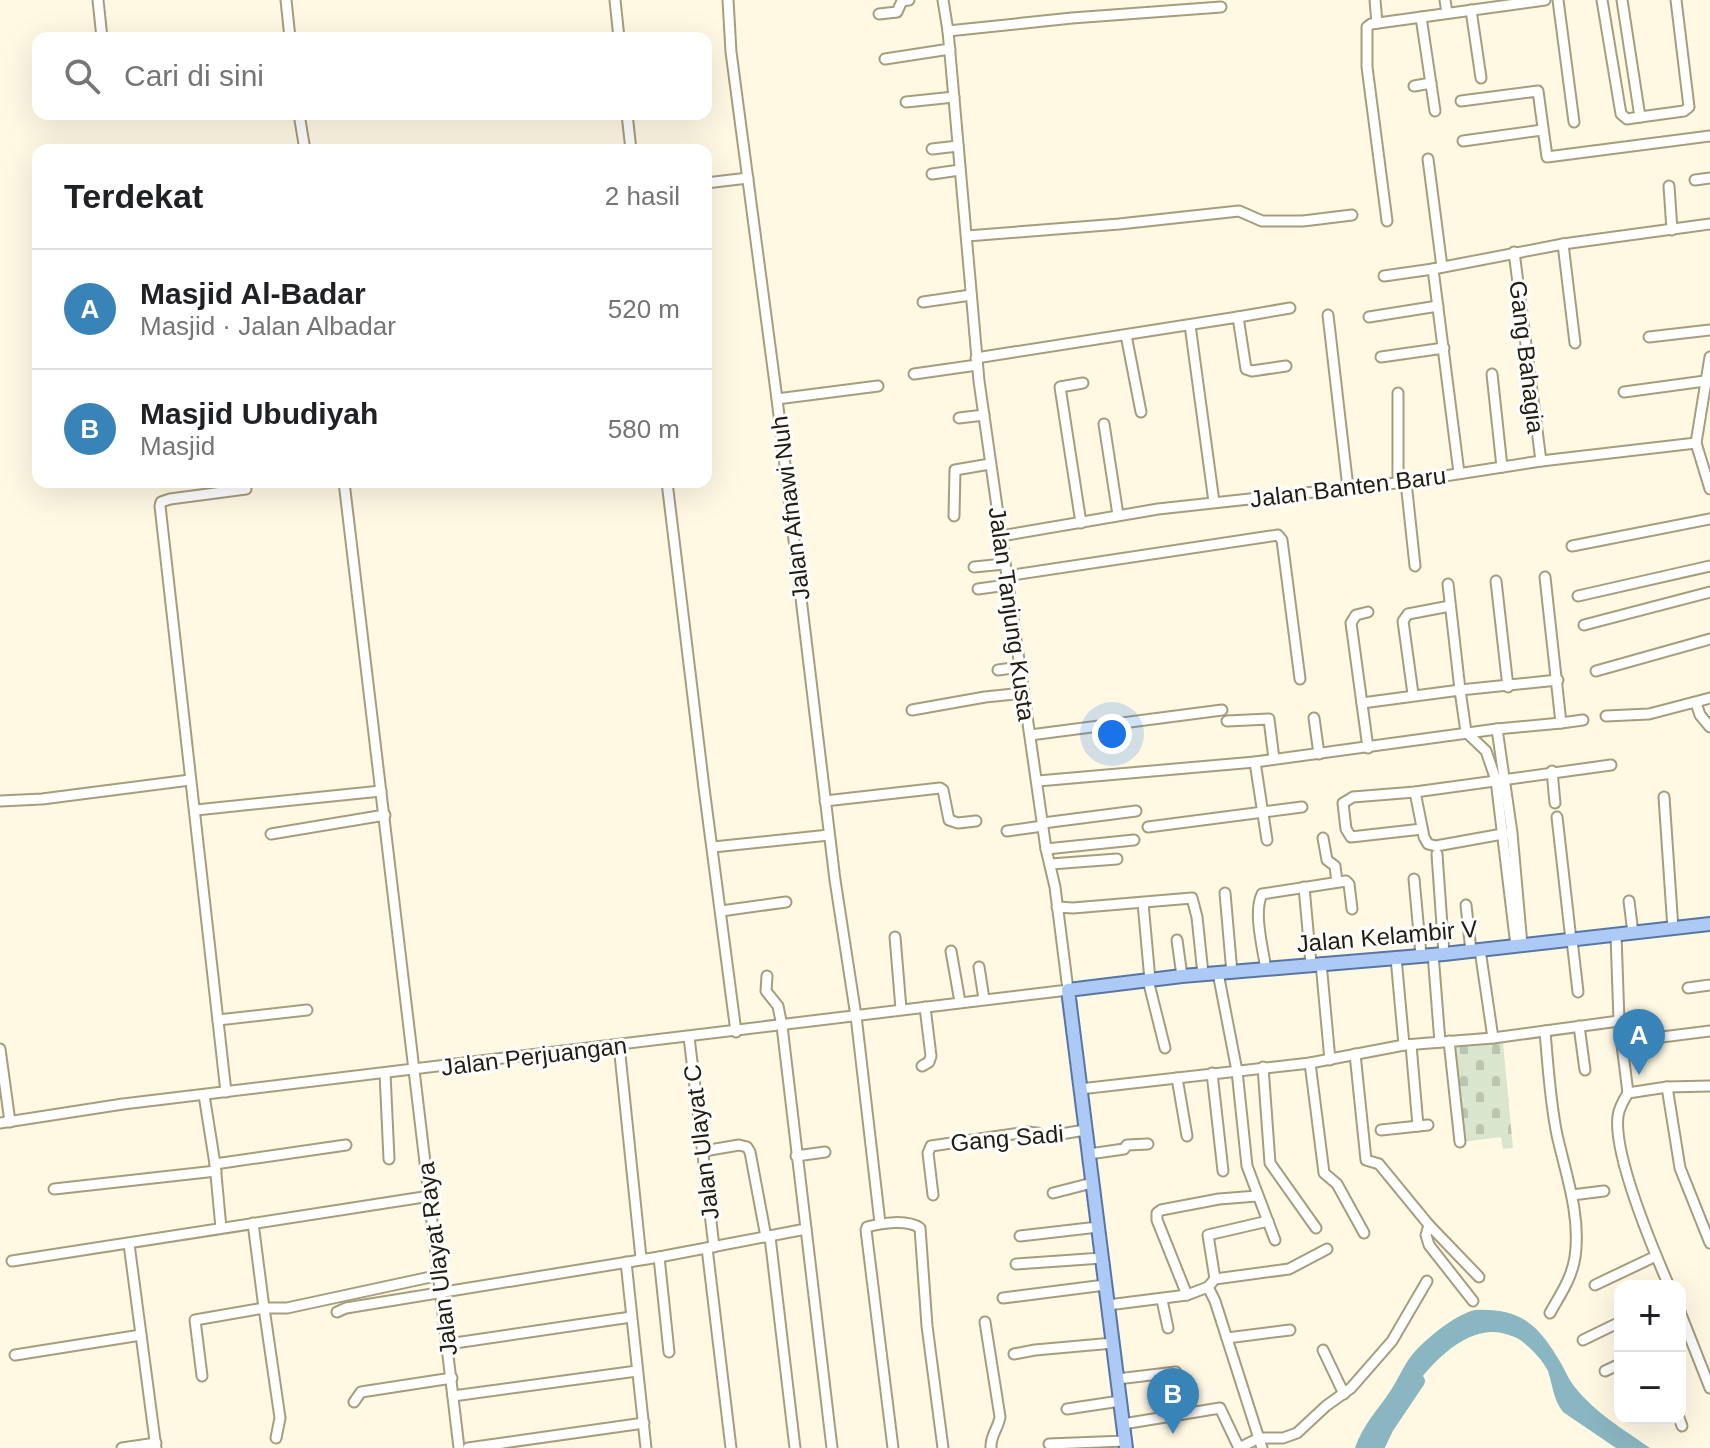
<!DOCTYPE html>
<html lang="id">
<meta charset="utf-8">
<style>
:root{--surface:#fff;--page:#f6f6f6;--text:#202124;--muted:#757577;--line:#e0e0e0;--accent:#3883b7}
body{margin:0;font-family:Arial,sans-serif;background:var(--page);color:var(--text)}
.controls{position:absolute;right:24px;bottom:24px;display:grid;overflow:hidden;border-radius:16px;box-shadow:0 8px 32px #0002}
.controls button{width:72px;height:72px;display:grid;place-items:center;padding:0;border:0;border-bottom:2px solid var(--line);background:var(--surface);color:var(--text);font:40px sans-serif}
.you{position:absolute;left:1112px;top:734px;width:28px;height:28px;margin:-20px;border:6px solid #fff;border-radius:50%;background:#1a73e8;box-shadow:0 0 0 12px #1a73e833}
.badge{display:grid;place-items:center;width:52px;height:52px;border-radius:50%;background:var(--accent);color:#fff;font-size:26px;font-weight:700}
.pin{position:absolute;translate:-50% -66px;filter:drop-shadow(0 2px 4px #0008)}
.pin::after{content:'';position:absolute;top:42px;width:28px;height:24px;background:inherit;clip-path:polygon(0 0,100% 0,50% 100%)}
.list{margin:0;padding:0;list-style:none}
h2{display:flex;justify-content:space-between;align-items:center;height:104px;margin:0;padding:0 32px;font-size:34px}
h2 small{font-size:26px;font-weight:400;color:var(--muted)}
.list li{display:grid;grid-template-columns:52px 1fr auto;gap:24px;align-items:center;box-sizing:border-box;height:120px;padding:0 32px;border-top:2px solid var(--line)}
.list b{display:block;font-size:30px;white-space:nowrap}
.list p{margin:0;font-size:26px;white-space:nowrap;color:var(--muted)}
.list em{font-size:26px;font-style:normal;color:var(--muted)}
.icon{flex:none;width:44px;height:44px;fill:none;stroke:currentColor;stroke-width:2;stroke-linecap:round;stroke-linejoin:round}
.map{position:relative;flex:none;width:1710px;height:1448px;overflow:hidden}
.search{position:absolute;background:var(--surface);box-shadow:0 8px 32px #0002;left:32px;top:32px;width:680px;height:88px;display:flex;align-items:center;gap:20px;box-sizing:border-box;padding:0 28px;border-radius:16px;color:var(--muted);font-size:30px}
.panel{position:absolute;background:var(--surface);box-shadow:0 8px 32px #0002;left:32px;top:144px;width:680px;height:344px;border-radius:16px}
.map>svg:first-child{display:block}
.cemetery{fill:url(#cemetery-stones)}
.water{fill:#8ab6c1}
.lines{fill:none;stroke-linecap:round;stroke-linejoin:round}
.river{stroke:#8ab6c1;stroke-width:14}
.minor-casing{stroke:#a69d7c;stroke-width:13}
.major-casing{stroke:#5876a1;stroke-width:16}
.minor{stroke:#fff;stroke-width:9}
.major{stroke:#adc9f5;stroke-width:12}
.labels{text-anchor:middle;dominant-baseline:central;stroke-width:6;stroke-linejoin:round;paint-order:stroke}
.street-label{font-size:24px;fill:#211e11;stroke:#fff}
</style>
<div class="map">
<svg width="1710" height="1448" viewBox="0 0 1710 1448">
<defs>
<pattern id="cemetery-stones" width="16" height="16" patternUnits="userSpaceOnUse" patternTransform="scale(2)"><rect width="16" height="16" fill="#d9e5cc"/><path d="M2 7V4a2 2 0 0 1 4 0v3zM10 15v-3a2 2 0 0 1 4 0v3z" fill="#bac4ae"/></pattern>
</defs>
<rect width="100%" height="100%" fill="#fff9e4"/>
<!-- cemetery -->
<path class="cemetery" d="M1502,1033L1513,1148L1503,1149L1501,1137L1461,1142L1450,1038Z"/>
<!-- water -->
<path class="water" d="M1475,1310C1523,1308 1539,1326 1562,1365C1566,1372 1569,1380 1574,1386C1595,1413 1623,1429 1650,1448H1616L1563,1412C1553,1399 1553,1386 1548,1371C1543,1361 1533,1350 1524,1343C1518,1337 1509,1335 1502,1333C1449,1322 1397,1407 1378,1448H1355C1363,1424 1378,1410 1391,1390C1397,1381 1401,1371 1407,1362C1418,1344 1455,1314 1475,1310Z"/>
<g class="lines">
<!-- river -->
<path class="river" d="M1377,1448L1387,1427L1418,1381"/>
<!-- minor casing -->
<g class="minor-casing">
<g id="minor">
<path d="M98,0L102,38"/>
<path d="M286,0L290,38"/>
<path d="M615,0L619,38"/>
<path d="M728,0L731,52L777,399L835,880L856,1016L880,1223"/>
<path d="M1375,0L1377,23"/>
<path d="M1445,0L1447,13"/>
<path d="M1558,0L1574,122"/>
<path d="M1602,0L1621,114L1627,119L1640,117"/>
<path d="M1622,0L1640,117L1684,111L1689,107L1676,0"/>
<path d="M1471,10L1481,78"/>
<path d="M879,14L897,12L902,1L909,0"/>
<path d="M1421,17L1435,111"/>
<path d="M948,31L1072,18L1221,7"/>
<path d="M885,59L950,49"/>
<path d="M1414,86L1431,83"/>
<path d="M1461,101L1538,91L1547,157L1710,136"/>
<path d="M906,102L954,97"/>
<path d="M299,114L305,150"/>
<path d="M627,114L631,150"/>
<path d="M1463,141L1542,130"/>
<path d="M932,149L958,146"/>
<path d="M1428,159L1442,267"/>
<path d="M932,174L960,170"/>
<path d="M1695,180L1710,178"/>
<path d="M706,183L748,178"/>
<path d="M1669,186L1672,230"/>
<path d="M1387,221L1367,67V27L1371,24L1545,0"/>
<path d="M967,236L1119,224L1239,211L1262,221H1303L1352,215"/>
<path d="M1563,244L1575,343"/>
<path d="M1514,252L1541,461"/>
<path d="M1384,276L1433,269"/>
<path d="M923,302L971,295"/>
<path d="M1328,315L1348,488"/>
<path d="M1238,317L1290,308"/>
<path d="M1369,317L1438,306"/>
<path d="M1190,325L1214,502"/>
<path d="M1126,335L1141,412"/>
<path d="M1649,337L1710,330"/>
<path d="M1381,357L1444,348"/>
<path d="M1710,357L1696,443L1710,489"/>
<path d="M976,358L1238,317L1246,369L1252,371L1286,366"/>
<path d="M914,374L977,365"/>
<path d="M1492,374L1502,467"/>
<path d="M1624,392L1705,381"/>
<path d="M1398,393V483"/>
<path d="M777,399L878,386"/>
<path d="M959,418L984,415"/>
<path d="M1104,424L1118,515"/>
<path d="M1459,473L1433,269L1563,244L1710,224"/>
<path d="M344,482L459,1448"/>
<path d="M667,482L704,788L736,1032"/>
<path d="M1406,482L1415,566"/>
<path d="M954,516L955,470L990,464"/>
<path d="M1081,523L1060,387L1083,383"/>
<path d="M1001,536L1158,509L1406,482L1541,461L1696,443"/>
<path d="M1572,546L1710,519"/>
<path d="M974,567L1004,564"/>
<path d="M1006,576L1278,535L1282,540L1300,679"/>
<path d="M1496,581L1508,687"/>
<path d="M1448,584L1460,690L1558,680"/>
<path d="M978,589L1007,585"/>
<path d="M1578,596L1710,566"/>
<path d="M1584,625L1710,592"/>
<path d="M998,670L1020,667"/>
<path d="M1596,671L1710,639"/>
<path d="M1413,694L1403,621L1408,614L1450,606"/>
<path d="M1362,703L1460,690L1466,732L1486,751L1496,780L1516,946"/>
<path d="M1696,703L1700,715L1710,727"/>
<path d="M912,710L985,697L1024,693"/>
<path d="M1606,716L1649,714L1710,698"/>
<path d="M1314,718L1319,754"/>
<path d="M1227,721L1269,719L1274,759"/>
<path d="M1561,723L1583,720"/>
<path d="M1030,735L1222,710"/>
<path d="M1368,748L1351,623L1356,615L1368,612"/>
<path d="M1255,762L1267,840"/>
<path d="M1552,771L1555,803"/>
<path d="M1038,781L1255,762L1497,729"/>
<path d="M1415,792L1424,837L1428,844L1436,846L1508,833"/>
<path d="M1664,797L1673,929"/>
<path d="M0,801L42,799L190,780"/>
<path d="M825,801L940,788L943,790L949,820L958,823L976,821"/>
<path d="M196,810L381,791"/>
<path d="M1557,817L1571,940"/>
<path d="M1043,823L1136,811"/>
<path d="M1148,827L1302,807"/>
<path d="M1422,829L1351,837L1346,829L1343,803L1353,797L1415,792L1611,765"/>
<path d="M1007,831L1043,826"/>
<path d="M271,834L385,815"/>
<path d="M1323,838L1327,860L1335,866L1337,882"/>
<path d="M713,847L829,835"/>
<path d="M1046,849L1134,840"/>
<path d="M1437,854L1444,954"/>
<path d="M1051,864L1117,859"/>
<path d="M1414,879L1421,955"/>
<path d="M1304,887L1311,964"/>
<path d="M1225,893L1232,973"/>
<path d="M1629,901L1633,933"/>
<path d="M1143,903L1150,980"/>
<path d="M1466,905L1471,951"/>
<path d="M1057,907L1073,908L1192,898L1197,917L1203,974"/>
<path d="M721,911L786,902"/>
<path d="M1616,935L1619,1021L1628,1093"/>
<path d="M895,937L901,1009"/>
<path d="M1177,940L1182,976"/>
<path d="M1572,940L1578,992"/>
<path d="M1522,945L1512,833L1497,729L1561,723L1545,577"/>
<path d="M1480,950L1493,1038"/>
<path d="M951,951L960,1002"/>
<path d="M1433,954L1440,1042"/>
<path d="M1396,958L1404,1045"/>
<path d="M1321,963L1330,1060"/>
<path d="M979,967L984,999"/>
<path d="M1266,970C1263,948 1253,913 1262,894L1346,881L1349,884L1352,909"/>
<path d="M1218,973L1237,1071L1247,1166L1275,1240"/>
<path d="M767,976L766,991L778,1006L782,1026L832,1448"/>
<path d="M1148,980L1165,1048"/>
<path d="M1688,988L1710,985"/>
<path d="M218,1020L307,1010"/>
<path d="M1579,1026L1585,1070"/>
<path d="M1545,1031C1548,1066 1550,1101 1557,1135C1566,1175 1581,1216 1575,1257C1572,1278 1560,1295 1550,1313"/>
<path d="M689,1037L714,1247"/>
<path d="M1449,1041L1460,1142"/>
<path d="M1622,1042L1710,1031"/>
<path d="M619,1045L641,1258"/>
<path d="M1411,1045L1418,1126"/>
<path d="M0,1049L10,1122"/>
<path d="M1355,1054L1366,1160L1379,1164L1429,1225L1479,1277"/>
<path d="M1310,1063L1324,1173L1337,1184L1364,1233"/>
<path d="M922,1066L929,1062L931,1056L925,1007"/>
<path d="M1263,1067L1270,1163L1316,1228"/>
<path d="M385,1073L389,1159"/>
<path d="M1212,1073L1223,1171"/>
<path d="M1177,1078L1187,1136"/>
<path d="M1667,1087L1680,1168L1710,1243"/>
<path d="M1080,1089L1310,1063L1404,1045L1493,1038L1619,1021"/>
<path d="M226,1092L160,506L161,502L170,499L246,489"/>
<path d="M1628,1093C1623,1101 1619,1108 1618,1116C1613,1155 1653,1249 1669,1286"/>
<path d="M1628,1093L1667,1087L1710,1086"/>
<path d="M204,1095L215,1164L221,1228"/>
<path d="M0,1123L123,1104L1068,990L1055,887L1046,849L979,381L948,31L943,0"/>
<path d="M1381,1130L1428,1125"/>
<path d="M704,1151L739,1145L747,1147L750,1152L766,1237"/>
<path d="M1089,1154L1124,1149L1127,1145L1148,1144"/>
<path d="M796,1156L825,1152"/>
<path d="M215,1164L346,1145"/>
<path d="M54,1189L216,1171"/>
<path d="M1053,1193L1092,1183"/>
<path d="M933,1195L928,1153L931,1146L1027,1132L1037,1133L1043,1137L1085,1130"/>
<path d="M1572,1195L1604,1191"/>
<path d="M1429,1225L1426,1235L1429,1245L1473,1301"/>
<path d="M1020,1236L1098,1227"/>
<path d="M770,1237L795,1448"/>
<path d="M129,1244L156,1448"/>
<path d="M707,1248L731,1448"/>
<path d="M659,1257L669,1352"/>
<path d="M12,1261L430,1196"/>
<path d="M626,1262L646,1448"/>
<path d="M1016,1264L1102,1258"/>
<path d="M1215,1279L1208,1235L1268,1221"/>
<path d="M1595,1285L1656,1256"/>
<path d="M1208,1287L1215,1301L1262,1448"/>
<path d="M1187,1295L1208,1287L1215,1279L1289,1269L1327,1249"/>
<path d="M1003,1298L1105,1285"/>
<path d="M1162,1300L1168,1328"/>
<path d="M1108,1305L1187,1295L1157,1220V1213L1161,1210L1219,1199L1257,1196"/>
<path d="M337,1312L346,1308L659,1257L806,1229"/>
<path d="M1680,1312L1710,1388"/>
<path d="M985,1322L1000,1417C998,1429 990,1436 991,1448"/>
<path d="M1227,1338L1290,1330"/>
<path d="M1583,1340L1620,1322"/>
<path d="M448,1344L631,1317"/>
<path d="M1323,1350L1344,1394"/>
<path d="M1014,1354L1035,1350L1113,1343"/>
<path d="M15,1355L141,1335"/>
<path d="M1605,1371L1620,1364"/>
<path d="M202,1376L195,1320L264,1308L253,1223"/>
<path d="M1117,1379L1176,1372"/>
<path d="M453,1396L637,1371"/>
<path d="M354,1402L361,1392L452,1378"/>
<path d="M1067,1409L1120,1401"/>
<path d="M1679,1418L1682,1426"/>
<path d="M1123,1424L1220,1408L1239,1448"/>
<path d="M276,1438L280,1418L264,1308H287L440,1275"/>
<path d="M1049,1444L1125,1441"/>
<path d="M122,1448L156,1443"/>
<path d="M468,1448L644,1423"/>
<path d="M893,1448L866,1230L867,1227C882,1223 907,1219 920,1228L927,1326L943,1448"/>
<path d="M1239,1448L1259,1438H1283L1297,1433L1326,1406L1351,1388L1392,1341L1427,1281"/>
</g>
</g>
<!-- major casing -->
<g class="major-casing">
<path id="major" d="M1126,1448L1068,990L1182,976L1444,954L1710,924"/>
</g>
<!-- minor -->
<use href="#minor" class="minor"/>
<!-- major -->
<use href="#major" class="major"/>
</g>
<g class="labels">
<!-- street labels -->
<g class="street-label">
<text transform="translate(1527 357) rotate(83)">Gang Bahagia</text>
<text transform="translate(1348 487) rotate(-7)">Jalan Banten Baru</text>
<text transform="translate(790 508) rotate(-97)">Jalan Afnawi Nuh</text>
<text transform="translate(1012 614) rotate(82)">Jalan Tanjung Kusta</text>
<text transform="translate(1387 936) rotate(-5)">Jalan Kelambir V</text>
<text transform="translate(534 1056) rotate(-7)">Jalan Perjuangan</text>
<text transform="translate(1007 1138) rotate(-5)">Gang Sadi</text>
<text transform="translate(701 1142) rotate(-97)">Jalan Ulayat C</text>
<text transform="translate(437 1259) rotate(-97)">Jalan Ulayat Raya</text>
</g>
</g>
</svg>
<div class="controls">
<button>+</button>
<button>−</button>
</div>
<div class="you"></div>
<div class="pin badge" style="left:1639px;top:1075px">A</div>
<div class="pin badge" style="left:1173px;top:1434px">B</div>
<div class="search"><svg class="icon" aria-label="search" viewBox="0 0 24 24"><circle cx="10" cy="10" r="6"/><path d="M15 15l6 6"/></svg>Cari di sini</div>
<section class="panel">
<h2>Terdekat<small>2 hasil</small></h2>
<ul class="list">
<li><span class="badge">A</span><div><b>Masjid Al-Badar</b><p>Masjid · Jalan Albadar</p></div><em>520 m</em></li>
<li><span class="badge">B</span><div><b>Masjid Ubudiyah</b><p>Masjid</p></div><em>580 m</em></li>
</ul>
</section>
</div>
